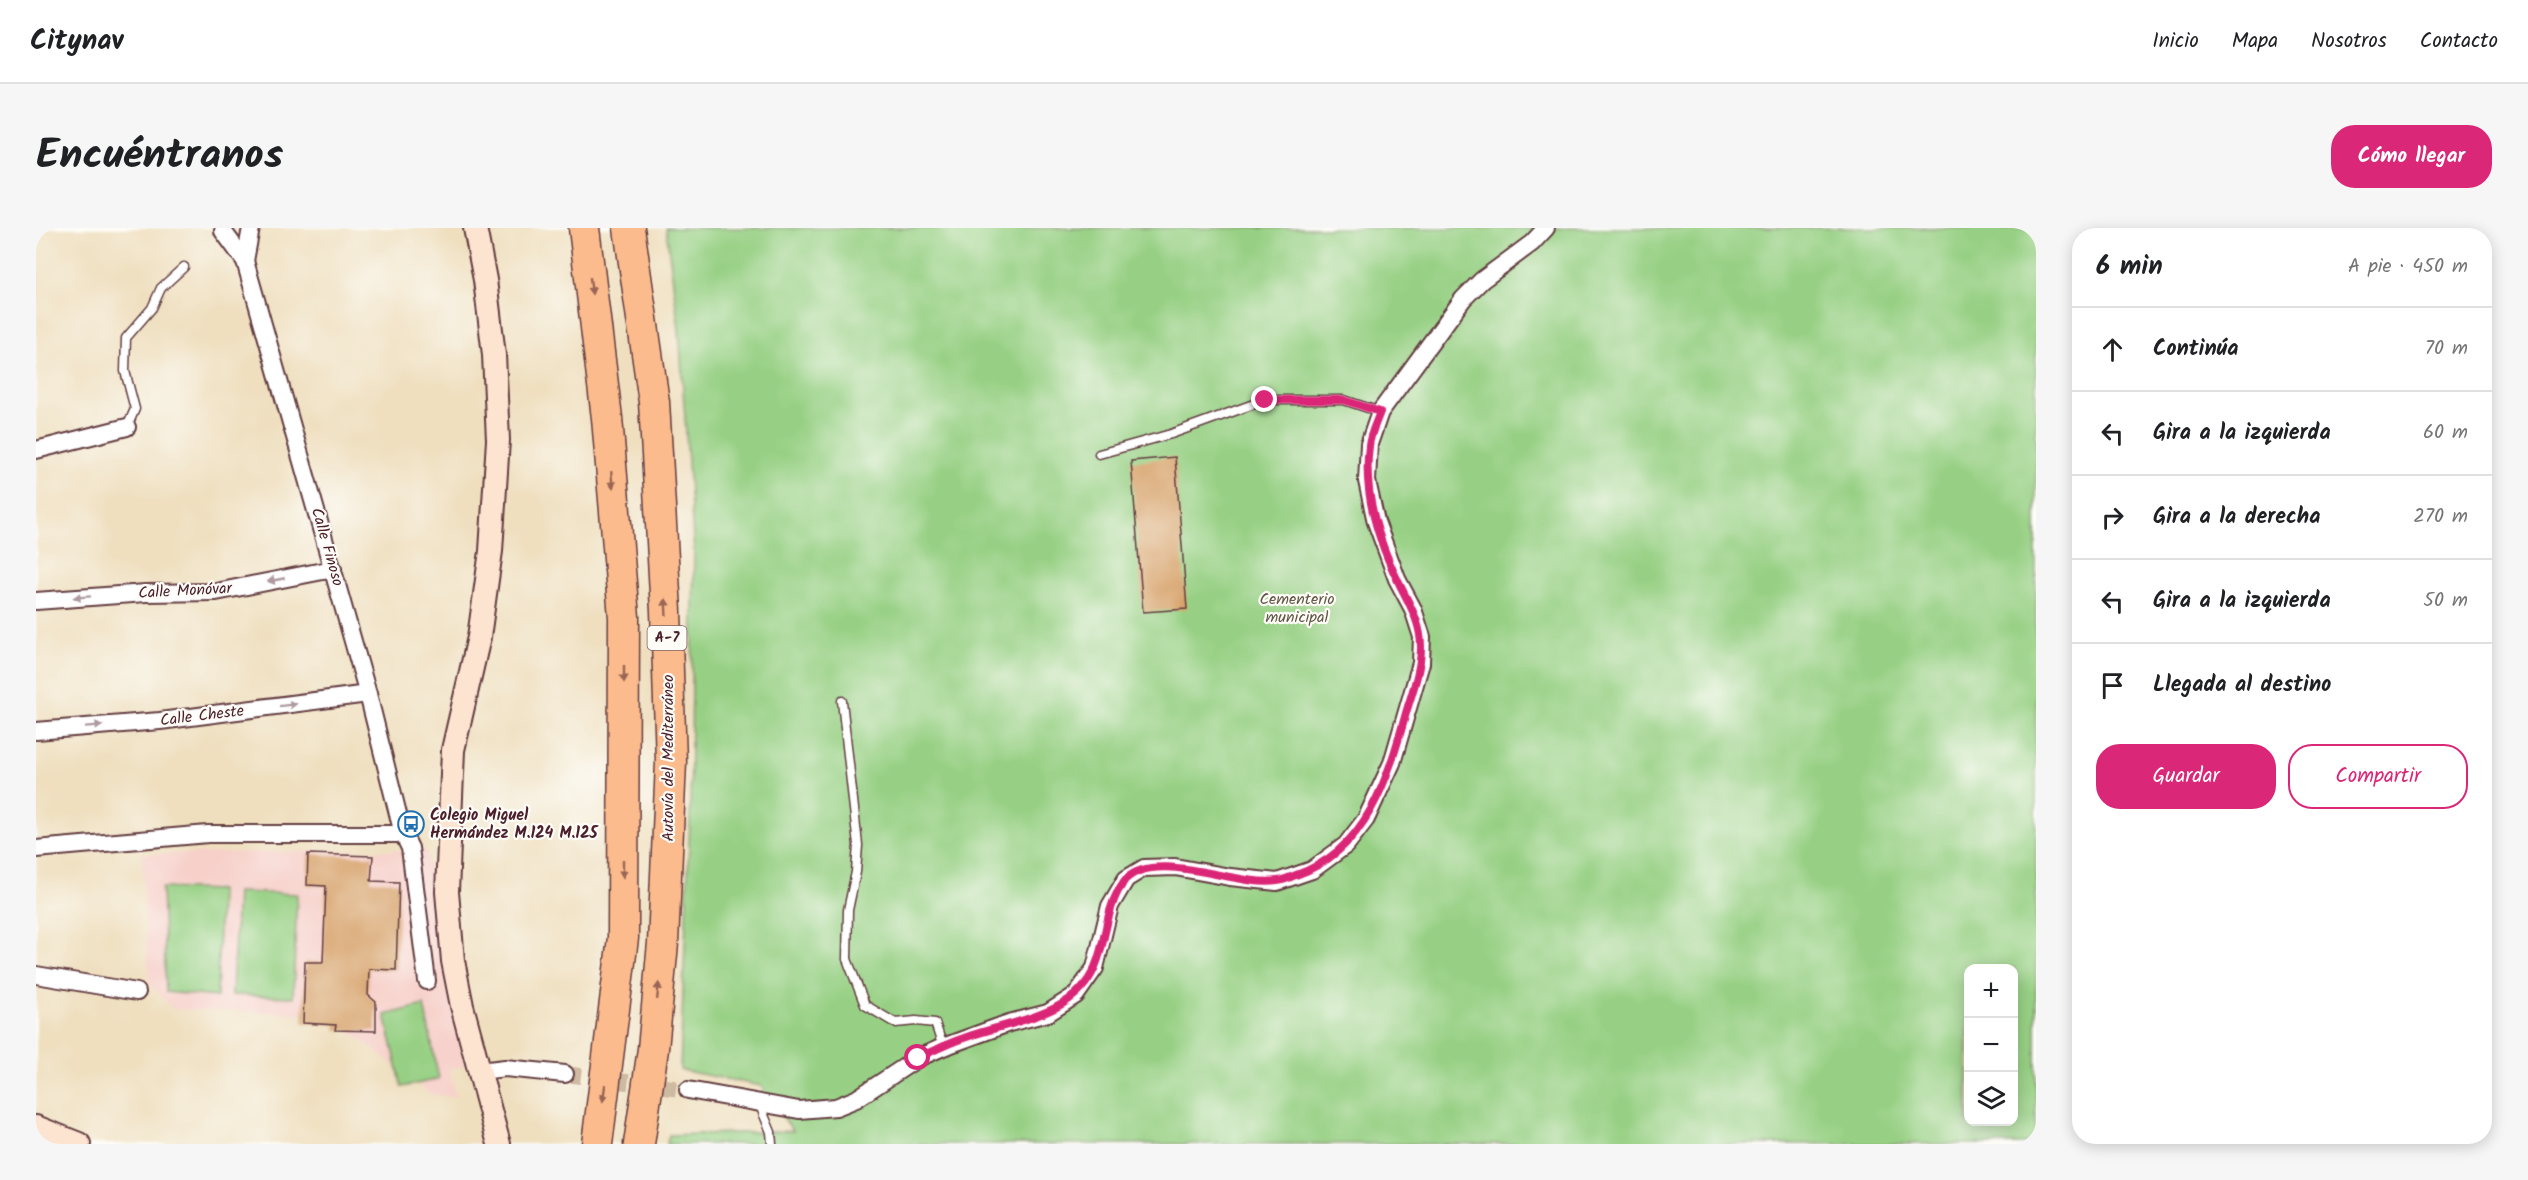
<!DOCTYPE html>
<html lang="es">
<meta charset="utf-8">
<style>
:root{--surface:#fff;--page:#f6f6f6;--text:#202124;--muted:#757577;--line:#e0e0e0;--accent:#db2777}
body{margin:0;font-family:Kalam,sans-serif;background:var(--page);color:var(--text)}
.controls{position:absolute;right:18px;bottom:18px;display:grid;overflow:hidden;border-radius:12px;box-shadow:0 3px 15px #0003}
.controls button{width:54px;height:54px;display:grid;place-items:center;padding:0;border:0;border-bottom:2px solid var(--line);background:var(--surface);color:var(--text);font:30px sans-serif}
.stop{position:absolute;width:18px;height:18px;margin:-14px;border:4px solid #db2777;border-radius:50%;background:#fff}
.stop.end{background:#db2777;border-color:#fff;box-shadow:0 2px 6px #0008}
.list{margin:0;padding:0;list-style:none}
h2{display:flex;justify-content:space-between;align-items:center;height:78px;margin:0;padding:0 24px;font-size:26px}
h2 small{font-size:20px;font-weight:400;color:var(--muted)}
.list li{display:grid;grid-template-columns:39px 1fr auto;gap:18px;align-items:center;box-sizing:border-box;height:84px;padding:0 24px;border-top:2px solid var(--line)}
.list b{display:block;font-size:22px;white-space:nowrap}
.list em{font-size:20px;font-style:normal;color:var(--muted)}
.actions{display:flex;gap:12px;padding:18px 24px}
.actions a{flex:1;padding:14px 0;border:2px solid var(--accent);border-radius:24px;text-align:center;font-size:21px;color:var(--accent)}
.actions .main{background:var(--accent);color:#fff}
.icon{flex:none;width:33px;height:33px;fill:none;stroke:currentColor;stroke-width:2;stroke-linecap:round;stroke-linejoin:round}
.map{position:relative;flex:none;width:2000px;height:916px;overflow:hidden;border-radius:24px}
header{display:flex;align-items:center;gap:36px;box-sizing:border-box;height:84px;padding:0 30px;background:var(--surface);border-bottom:2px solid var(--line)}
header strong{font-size:28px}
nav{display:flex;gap:33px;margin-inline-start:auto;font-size:21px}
.intro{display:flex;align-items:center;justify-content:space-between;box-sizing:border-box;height:144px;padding:0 36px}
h1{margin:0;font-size:42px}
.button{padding:15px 27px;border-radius:24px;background:var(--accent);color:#fff;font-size:21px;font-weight:700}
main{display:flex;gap:36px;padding:0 36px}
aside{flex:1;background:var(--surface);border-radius:24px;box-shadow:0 3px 15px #0003}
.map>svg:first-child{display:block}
.built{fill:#f7d0ca}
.green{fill:#97d084;stroke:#707858;stroke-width:1.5;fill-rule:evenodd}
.building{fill:#d7a26b}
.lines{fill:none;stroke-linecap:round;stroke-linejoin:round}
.street-tunnel{stroke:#ceb9a1;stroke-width:16;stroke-dasharray:16 8;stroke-linecap:butt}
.lane-casing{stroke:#633c41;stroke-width:11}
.street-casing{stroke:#633c41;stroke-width:20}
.secondary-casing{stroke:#633c41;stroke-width:26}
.highway-casing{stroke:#633c41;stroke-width:33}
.lane{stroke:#fff;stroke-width:8}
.street{stroke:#fff;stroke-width:16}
.secondary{stroke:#fde4d1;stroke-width:22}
.highway{stroke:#fbbb8c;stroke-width:30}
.oneway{fill:#9a6557}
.oneway2{fill:#ae9aa0}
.route{stroke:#db2777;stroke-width:8}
.labels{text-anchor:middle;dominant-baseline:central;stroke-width:4.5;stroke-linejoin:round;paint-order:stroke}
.shield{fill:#fdfcf7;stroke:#806168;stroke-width:1.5}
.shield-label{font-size:15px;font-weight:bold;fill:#4a1f2b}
.street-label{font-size:16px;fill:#4a1f2b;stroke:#fdfcf7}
.park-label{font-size:16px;fill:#615446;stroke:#fdfcf7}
.poi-label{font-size:16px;font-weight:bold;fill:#4a1f2b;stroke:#fdfcf7;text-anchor:start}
</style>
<header>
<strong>Citynav</strong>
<nav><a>Inicio</a><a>Mapa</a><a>Nosotros</a><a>Contacto</a></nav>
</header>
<div class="intro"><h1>Encuéntranos</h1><a class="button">Cómo llegar</a></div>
<main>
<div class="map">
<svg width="2000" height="916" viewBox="0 0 2000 916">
<rect width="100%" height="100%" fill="#fdfcf7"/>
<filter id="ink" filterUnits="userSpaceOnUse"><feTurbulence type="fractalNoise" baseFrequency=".0167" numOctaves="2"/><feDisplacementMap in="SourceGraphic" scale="12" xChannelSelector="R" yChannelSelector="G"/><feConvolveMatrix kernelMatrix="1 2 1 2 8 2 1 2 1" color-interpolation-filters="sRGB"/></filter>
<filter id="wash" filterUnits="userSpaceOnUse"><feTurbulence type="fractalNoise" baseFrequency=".008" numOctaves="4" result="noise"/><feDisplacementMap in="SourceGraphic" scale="24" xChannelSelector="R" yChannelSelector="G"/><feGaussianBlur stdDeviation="1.35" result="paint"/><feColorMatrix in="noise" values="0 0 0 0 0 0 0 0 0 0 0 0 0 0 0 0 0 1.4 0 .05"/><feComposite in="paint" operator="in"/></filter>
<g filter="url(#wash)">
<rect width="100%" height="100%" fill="#efdfbf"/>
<!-- built -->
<path class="built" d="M390,622L429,838L413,841L420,869L395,866L310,800L260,785L137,781L113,755L106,626Z"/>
<!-- green -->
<g class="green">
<path d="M630,0H2000V916H631L633,907L757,903L725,858L644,842L654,589L658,324L643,101ZM1932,740H1978V894H1932Z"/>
<path d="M126,660L184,662L181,769L130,764Z"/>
<path d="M201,664L261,666L257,769L196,767Z"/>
<path d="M388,777L403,851L366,859L349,787Z"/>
</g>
<g id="blocks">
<!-- building -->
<g class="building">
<path d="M1139,229L1151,381L1107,384L1095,233Z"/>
<path d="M272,626L337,628L335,653L363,654L360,742L333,741L332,767L340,774V803L299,802L300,797L267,795L269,734H287L290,658L271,657Z"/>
</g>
</g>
</g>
<g filter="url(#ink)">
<use href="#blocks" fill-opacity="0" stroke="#633c41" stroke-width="1.5"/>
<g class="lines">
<!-- street-tunnel -->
<path class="street-tunnel" d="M529,846L652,862"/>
<!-- lane casing -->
<g class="lane-casing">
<g id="lane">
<path d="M91,199L99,181L89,143L90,110L116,80L125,60L148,39"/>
<path d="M1063,226L1135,206L1229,172H1308L1344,184"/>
<path d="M806,473L822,617L820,644L812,682L811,731L829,777L859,795L880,793L899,795L907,819"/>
<path d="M723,875L735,904L736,916"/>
</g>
</g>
<!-- street casing -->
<g class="street-casing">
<g id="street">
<path d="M187,3L209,33L332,466L367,606L374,620L391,753"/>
<path d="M209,33L215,0"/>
<path d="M0,222L91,199"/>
<path d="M0,373L110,365L180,364L297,341"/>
<path d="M0,503L124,493L332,466"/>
<path d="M0,621L172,606H367"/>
<path d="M0,747L101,764"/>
<path d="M444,843L469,840L529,846"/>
<path d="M652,862L763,882L800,879L820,871L882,830L907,819L973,795L1012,785L1040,767L1059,740L1074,678L1090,651L1108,640L1139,639L1194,649L1241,654L1276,642L1310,617L1330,591L1356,535L1385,435L1386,409L1377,381L1361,351L1340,294L1331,253L1333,216L1344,184L1427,71L1446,52L1496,15L1510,0"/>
</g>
</g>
<!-- secondary casing -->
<g class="secondary-casing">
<g id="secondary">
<path d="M439,0L449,52L458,127L462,212L455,323L443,409L417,522L411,664L417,733L426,778L463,916"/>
<path d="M0,899L43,916"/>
</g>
</g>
<!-- highway casing -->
<g class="highway-casing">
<g id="highway">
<path d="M548,0L571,190L588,389L587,710L561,916"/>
<path d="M593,0L618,174L630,383L635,534L627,715L617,821L603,916"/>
</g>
</g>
<!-- lane -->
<use href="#lane" class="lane"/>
<!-- street -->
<use href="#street" class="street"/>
<!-- secondary -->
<use href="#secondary" class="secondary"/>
<!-- highway -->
<use href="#highway" class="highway"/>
</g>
<!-- one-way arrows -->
<defs><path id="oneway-solid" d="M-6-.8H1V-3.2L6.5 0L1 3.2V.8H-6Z" transform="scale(1.5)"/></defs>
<g class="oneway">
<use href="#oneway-solid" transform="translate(555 58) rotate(83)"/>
<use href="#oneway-solid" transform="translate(576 252) rotate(85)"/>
<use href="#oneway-solid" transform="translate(630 379) rotate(-93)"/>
<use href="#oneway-solid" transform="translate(588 446) rotate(90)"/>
<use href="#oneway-solid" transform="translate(587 641) rotate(90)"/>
<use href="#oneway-solid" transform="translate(622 763) rotate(-84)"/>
<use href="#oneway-solid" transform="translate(568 865) rotate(98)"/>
</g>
<g class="oneway2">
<use href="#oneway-solid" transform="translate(240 352) rotate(169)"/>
<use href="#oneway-solid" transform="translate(46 369) rotate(176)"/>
<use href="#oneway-solid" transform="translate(252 477) rotate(-7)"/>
<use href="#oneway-solid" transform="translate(58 498) rotate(-4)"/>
</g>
</g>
<g class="lines" filter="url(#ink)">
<!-- route -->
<path class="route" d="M882,830C897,823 912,815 928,810C973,793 1038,790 1059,739C1070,714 1069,687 1082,663C1085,660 1087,653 1090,651C1121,621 1202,659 1241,653C1247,653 1254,649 1260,647C1331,623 1352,550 1370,485C1376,465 1384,444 1385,422C1386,395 1373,376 1362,353C1342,312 1327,263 1333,218C1334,206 1340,195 1344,184L1308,172H1229"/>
</g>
<!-- icons -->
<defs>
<g id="bus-ring" transform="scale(1.35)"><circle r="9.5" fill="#fdfcf7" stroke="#1f6fb2" stroke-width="1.5"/><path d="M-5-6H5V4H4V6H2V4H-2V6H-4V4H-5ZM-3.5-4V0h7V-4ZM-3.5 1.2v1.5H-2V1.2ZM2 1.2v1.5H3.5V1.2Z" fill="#1f6fb2"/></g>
</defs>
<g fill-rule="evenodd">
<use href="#bus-ring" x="375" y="596"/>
</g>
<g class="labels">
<!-- shield labels -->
<rect class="shield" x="611.5" y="398" width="39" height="24" rx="4.5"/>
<g class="shield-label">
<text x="631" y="410">A-7</text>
</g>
<!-- street labels -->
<g class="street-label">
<text transform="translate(291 319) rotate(74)">Calle Finoso</text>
<text transform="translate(149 363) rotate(-3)">Calle Monóvar</text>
<text transform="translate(166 488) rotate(-7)">Calle Cheste</text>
<text transform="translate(632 530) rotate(-90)">Autovía del Mediterráneo</text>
</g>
<!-- park labels -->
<g class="park-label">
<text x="1261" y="371">Cementerio<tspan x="1261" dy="18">municipal</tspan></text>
</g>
<!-- poi labels -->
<g class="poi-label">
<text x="394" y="587">Colegio Miguel<tspan x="394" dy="18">Hermández M.124 M.125</tspan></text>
</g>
</g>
</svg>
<div class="controls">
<button>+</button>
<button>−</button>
<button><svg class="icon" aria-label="layers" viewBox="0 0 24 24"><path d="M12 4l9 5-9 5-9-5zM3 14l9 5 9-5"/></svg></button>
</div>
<div class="stop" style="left:882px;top:830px"></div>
<div class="stop end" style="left:1229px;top:172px"></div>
</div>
<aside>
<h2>6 min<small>A pie · 450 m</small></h2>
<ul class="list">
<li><svg class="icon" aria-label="ahead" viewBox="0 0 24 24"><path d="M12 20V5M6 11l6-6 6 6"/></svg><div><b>Continúa</b></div><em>70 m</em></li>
<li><svg class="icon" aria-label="left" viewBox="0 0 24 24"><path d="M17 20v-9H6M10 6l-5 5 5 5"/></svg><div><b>Gira a la izquierda</b></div><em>60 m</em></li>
<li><svg class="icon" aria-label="right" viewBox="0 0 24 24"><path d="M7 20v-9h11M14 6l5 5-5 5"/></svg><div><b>Gira a la derecha</b></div><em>270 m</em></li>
<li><svg class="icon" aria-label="left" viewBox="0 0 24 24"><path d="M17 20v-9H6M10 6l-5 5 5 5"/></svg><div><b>Gira a la izquierda</b></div><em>50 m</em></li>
<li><svg class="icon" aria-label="arrive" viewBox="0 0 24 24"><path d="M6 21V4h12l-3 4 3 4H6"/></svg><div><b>Llegada al destino</b></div></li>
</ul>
<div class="actions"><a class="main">Guardar</a><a>Compartir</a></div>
</aside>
</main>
